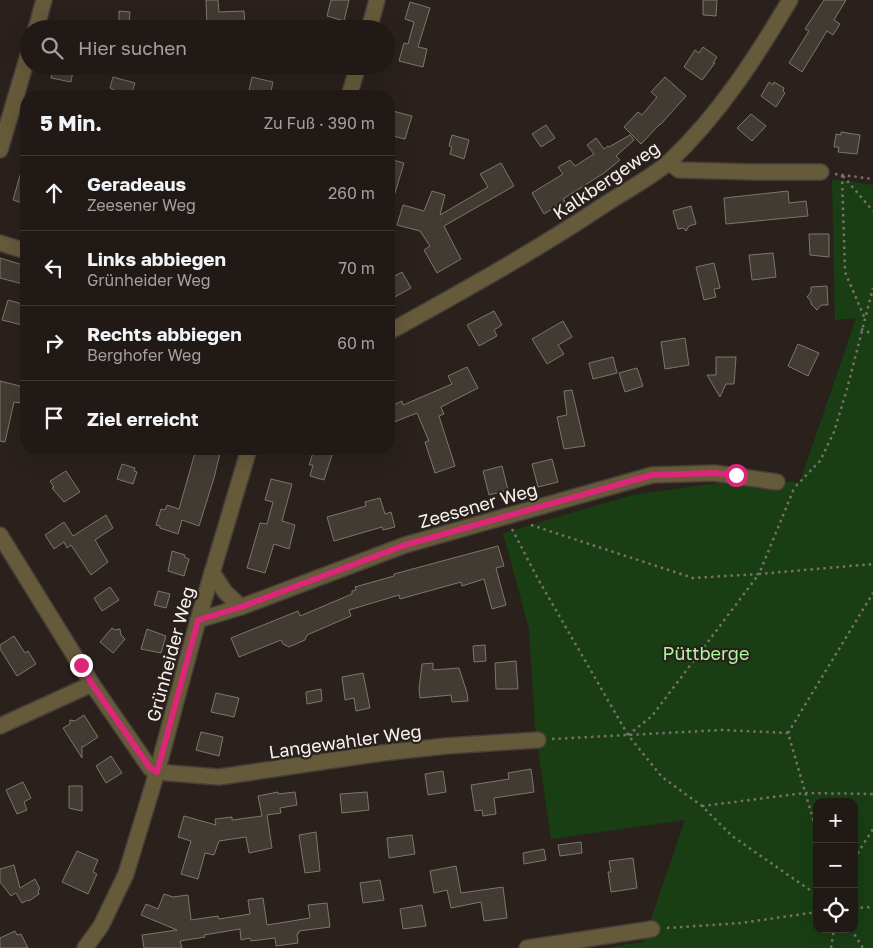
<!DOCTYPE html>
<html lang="de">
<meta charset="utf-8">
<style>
:root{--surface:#201915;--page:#28221e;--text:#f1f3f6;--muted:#a2a0a0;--line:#3d3834}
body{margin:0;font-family:"Golos Text",sans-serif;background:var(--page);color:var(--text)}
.controls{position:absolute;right:15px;bottom:15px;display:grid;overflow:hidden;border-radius:10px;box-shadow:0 5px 20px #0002}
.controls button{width:45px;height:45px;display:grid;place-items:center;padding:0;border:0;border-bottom:1px solid var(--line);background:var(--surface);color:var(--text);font:25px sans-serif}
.stop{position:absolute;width:15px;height:15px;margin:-11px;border:4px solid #db2777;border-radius:50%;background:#fff}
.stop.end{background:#db2777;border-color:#fff;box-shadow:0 1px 5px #0008}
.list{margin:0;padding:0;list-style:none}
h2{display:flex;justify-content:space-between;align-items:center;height:65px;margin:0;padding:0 20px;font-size:21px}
h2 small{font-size:16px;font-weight:400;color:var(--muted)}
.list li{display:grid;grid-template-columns:32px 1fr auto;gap:15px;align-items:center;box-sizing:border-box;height:75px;padding:0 20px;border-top:1px solid var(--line)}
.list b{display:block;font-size:19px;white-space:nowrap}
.list p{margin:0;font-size:16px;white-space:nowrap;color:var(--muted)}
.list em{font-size:16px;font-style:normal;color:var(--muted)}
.icon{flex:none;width:28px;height:28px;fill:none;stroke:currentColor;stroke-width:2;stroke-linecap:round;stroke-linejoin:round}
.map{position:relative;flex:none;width:873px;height:948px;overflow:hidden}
.search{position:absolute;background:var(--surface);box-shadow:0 5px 20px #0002;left:20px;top:20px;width:375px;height:55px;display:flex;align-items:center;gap:12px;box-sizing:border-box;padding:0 18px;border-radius:28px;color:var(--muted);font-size:19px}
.panel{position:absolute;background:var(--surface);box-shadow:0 5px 20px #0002;left:20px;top:90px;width:375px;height:365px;border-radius:20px}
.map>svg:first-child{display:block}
.green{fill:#193e14;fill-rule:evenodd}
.building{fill:#423b33;stroke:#7d766c}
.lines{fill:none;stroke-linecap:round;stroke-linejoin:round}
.minor-casing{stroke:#473e39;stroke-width:18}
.path{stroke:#78706b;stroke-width:2.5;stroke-dasharray:2.5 4;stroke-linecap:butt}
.minor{stroke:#655a3a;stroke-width:15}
.route{stroke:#db2777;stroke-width:6}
.labels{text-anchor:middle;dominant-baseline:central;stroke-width:4.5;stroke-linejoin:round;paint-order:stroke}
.street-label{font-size:18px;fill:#f8f2ee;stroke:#2a211c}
.park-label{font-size:18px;fill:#aaf89f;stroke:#2a211c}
</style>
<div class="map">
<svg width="873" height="948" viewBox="0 0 873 948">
<rect width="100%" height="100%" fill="#2a211c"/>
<!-- green -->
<path class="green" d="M832,179L873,185V948H604L643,942L685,820L551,839L535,728L529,629L503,533L633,495L724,482H800L856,318L835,320ZM817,802H854V929H817Z"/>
<!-- building -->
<g class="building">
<path d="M206,0H218L219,12L244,11L245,24L207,26Z"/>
<path d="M331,0H349L344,21L327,16Z"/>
<path d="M703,0H717L716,16L703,15Z"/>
<path d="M824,0H846L834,20L840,24L833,35L827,31L802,72L789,63L809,31L805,29Z"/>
<path d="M410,2L430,8L418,47L427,49L423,67L399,61L404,43L408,44L414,22L405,19Z"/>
<path d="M119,11L130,12L129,26L119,25Z"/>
<path d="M703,47L717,57L713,63H715L702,80L684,67L695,50L699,53Z"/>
<path d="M54,66H74L71,82L51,78Z"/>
<path d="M113,77L135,83L131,96H113L114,90L110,88Z"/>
<path d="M252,77L273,82L270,96L248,95Z"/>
<path d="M665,77L686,96L661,124H660L641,144L624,127L638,112L642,115L657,97L651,92Z"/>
<path d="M769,82L773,85L774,82L784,88L783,91L785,93L776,107L761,96Z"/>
<path d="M389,110L412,116L405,139L389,135Z"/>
<path d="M751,114L766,126L752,141L737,128Z"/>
<path d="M546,125L555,138L541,147L532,134Z"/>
<path d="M841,132L860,135L857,154L838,152L839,147H834L836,134L841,135Z"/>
<path d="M452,135L469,140L464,159L450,154L452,147L449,146Z"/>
<path d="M630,135L634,140L616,156L620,160L604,173L563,199L565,201L544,214L532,193L563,174L558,167L570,160L575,166L594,154L587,145L596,138L604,149L608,146L609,147Z"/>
<path d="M389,159L404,163L392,203H389Z"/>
<path d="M501,163L514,186L444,226L461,259L437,273L424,250L430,246L420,231L397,225L403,205L424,211L432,191L445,195L440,215L488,187L480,174Z"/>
<path d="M23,165L26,166V204L13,200Z"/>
<path d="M788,191L789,203L806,201L808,216L726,224L724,198Z"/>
<path d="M691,206L696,224L689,226L686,231L683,228L678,229L673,211Z"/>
<path d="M809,234H829V257L810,255Z"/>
<path d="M773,253L776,277L752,280L749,255Z"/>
<path d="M0,258L26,266V273L23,284L0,278Z"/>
<path d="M714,263L720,288L714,289L716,297L704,300L696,267Z"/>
<path d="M402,272L411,288L389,300V279Z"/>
<path d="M827,286L828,305H821L817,310L811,304V301L807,297L811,292V287Z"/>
<path d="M8,300L26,305V326L2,320Z"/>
<path d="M494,311L502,325L494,330L497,336L479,346L467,325Z"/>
<path d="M563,321L572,337L558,345L564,354L547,364L532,339Z"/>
<path d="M685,338L689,365L665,369L661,342Z"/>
<path d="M798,344L819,353L808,376L788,366Z"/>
<path d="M613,357L617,373L593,379L589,363Z"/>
<path d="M716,357H736L734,384H726L720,397L707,375H716Z"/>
<path d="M467,367L478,388L441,407L444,414L439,416L455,466L435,473L425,442L429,441L417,413L389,424V407L402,401L403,405L452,384L448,376Z"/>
<path d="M637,368L643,386L625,392L619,373Z"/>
<path d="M0,381L24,387L20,403L14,402L5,442L0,441Z"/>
<path d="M572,390L585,446L564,449L557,417L567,415L564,391Z"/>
<path d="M196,449H221L214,478L199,526L182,520L178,534L160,528V526L156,525L161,509L165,510L167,505L179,509Z"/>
<path d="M314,450L332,455L324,480L310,476L313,465H309Z"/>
<path d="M552,459L558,482L538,487L532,464Z"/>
<path d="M122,464L135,468L134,471L137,472L133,484L117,479Z"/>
<path d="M502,466L508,490L489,495L483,471Z"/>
<path d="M66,471L80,492L64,502L52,488L54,487L50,481Z"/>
<path d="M271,479L292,484L282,521L295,525L289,549L274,544L265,573L247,568L260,523L267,524L273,502L265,500Z"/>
<path d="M380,498L385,514L391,512L395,527L383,530L382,527L334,541L327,517L366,506L365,502Z"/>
<path d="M106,515L113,528L95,540L108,562L91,575L71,545L67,548L64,542L54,549L45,535L64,522L73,536Z"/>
<path d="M498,546L504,566L496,568L506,605L492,609L484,579L462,586L461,582L400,599L399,595L349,610L351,616L307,635L305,640L289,647L283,644L281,640L239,657L231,638L298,611L300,616L352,594V591L356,590L355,587L394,576V574Z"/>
<path d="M172,551L185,555L184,557L189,559L184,576L168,571Z"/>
<path d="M110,587L119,600L102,611L94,598Z"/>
<path d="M158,591L170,594L166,608L154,605Z"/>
<path d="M112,628L115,630L120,629L121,635L125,639L113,653L100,642Z"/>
<path d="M147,629L166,636L161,653L141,649Z"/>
<path d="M14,636L25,653L28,651L36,664L17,676L0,649V645Z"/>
<path d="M485,645L486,661L474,662L473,646Z"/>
<path d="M516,661L518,689H496L495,663Z"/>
<path d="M433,663V670L459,668L467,693L468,701L452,702L451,695L420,698L419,689L422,664Z"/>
<path d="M363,673L370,708L356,711L354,698L345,700L342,677Z"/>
<path d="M321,689L322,701L307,704L306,692Z"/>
<path d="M216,693L239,698L234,717L211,712Z"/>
<path d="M84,715L98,737L83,747L82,746V758L63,728L70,724V720L75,721Z"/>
<path d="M201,732L223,737L219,756L196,750Z"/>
<path d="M111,756L122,773L106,783L96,766Z"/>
<path d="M531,769L534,792L494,798L496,814L483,816L482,810L475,811L471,785L509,779L508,773Z"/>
<path d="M443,771L446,792L428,795L425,774Z"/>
<path d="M23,782L31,798L24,802L27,810L17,814L6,790Z"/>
<path d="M69,786H82V811L69,808Z"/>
<path d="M278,792V794L295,792L297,805L280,808L281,813L267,815L272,848L249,853L246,837L219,841L214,855L205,853L198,879L181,874L191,841L178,837L184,816L216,825L215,819L232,817V820L262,816L258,796Z"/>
<path d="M367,792L369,810L342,813L340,794Z"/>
<path d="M316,832L320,871L305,873L299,835Z"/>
<path d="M412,835L415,854L389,858L387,838Z"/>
<path d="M581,842L582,853L560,856L558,845Z"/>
<path d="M544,849L546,860L524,864L523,853Z"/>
<path d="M77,851L98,860L93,872L97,874L88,894L62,882Z"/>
<path d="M633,858L637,888L611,892L608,872H611L609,861Z"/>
<path d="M14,865L20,888L35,879L40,889L38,891L39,894L29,901L28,900L22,903L16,893L11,896L0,882V869Z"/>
<path d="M456,866L461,893L503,887L507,918L484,921L481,902L451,908L447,890L434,893L430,871Z"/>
<path d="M380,880L384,900L363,903L360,883Z"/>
<path d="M164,894L173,897L188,895L191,920L218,916L219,919L250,914L248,900L263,898L267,925L310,918L308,905L327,903L330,927L299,931V933L297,934L298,943L276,946L275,938L251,941L250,938L241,940L240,929L204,935L205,937L180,941L182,948H144L142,935L177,930L141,915L146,904L158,909Z"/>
<path d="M422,905L426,926L403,929L400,909Z"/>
<path d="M15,931L17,935L21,934L28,948H0V938Z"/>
</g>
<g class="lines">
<!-- minor casing -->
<g class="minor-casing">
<g id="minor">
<path d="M36,29L44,0"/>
<path d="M369,29L377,0"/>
<path d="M349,96L358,66"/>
<path d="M0,150L29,52"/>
<path d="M669,162L679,170L754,172H821"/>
<path d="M0,243L26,251"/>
<path d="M389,332C463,291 537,250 607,203C627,190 654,176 670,161C719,115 756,57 790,0"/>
<path d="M0,535L92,684L150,768L157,772L219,777L382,753L446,746L538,740"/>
<path d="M212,572L225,592L241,607"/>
<path d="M198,620L241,607L405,545L652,475L714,473L777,482"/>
<path d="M0,726L92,684"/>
<path d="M85,948L101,926L126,874L157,772L198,620L249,449"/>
<path d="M527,948L652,929"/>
</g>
</g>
<!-- path -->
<g class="path">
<path d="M835,174L873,179"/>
<path d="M842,175L845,272L865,319"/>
<path d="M843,176L873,211"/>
<path d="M861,329L873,334"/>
<path d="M796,486L820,461L834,432L847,389L873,288"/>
<path d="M531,525L693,578L759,574L795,486"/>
<path d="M512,529L538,579L628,735L662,777L702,806L732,836L817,895"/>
<path d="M628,735L652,716L759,574L873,564"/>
<path d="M552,739L722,730L788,733"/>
<path d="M702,806L805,793L873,794"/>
<path d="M817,833L788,733L873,593"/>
<path d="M854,859L873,829"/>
<path d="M854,908L873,907"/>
<path d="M667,928L741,923L817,912"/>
<path d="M851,929L863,948"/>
<path d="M831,948L834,929"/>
</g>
<!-- minor -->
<use href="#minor" class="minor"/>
</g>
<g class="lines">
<!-- route -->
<path class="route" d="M81,665L92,684L150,768L157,772L198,620L241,607L405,545L652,475L714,473L736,475"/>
</g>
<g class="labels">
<!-- street labels -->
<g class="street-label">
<text transform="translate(606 180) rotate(-34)">Kalkbergeweg</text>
<text transform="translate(478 505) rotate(-16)">Zeesener Weg</text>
<text transform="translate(170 654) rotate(-75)">Grünheider Weg</text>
<text transform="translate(345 741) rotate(-8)">Langewahler Weg</text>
</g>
<!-- park labels -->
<g class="park-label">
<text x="706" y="653">Püttberge</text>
</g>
</g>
</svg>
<div class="controls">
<button>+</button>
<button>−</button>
<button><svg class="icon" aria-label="locate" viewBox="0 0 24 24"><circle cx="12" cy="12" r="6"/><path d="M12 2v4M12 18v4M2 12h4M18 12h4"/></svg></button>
</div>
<div class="stop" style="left:736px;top:475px"></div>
<div class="stop end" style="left:81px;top:665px"></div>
<div class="search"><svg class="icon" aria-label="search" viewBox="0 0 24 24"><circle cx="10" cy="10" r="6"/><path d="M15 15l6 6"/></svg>Hier suchen</div>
<section class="panel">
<h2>5 Min.<small>Zu Fuß · 390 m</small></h2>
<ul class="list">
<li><svg class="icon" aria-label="ahead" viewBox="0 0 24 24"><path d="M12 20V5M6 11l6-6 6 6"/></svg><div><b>Geradeaus</b><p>Zeesener Weg</p></div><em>260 m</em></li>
<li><svg class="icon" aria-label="left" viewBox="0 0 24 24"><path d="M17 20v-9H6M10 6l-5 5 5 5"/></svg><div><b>Links abbiegen</b><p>Grünheider Weg</p></div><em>70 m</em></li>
<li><svg class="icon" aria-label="right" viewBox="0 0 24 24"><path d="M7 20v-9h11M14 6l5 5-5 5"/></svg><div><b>Rechts abbiegen</b><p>Berghofer Weg</p></div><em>60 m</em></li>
<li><svg class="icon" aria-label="arrive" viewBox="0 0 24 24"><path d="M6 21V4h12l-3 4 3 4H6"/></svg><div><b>Ziel erreicht</b></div></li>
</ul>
</section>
</div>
